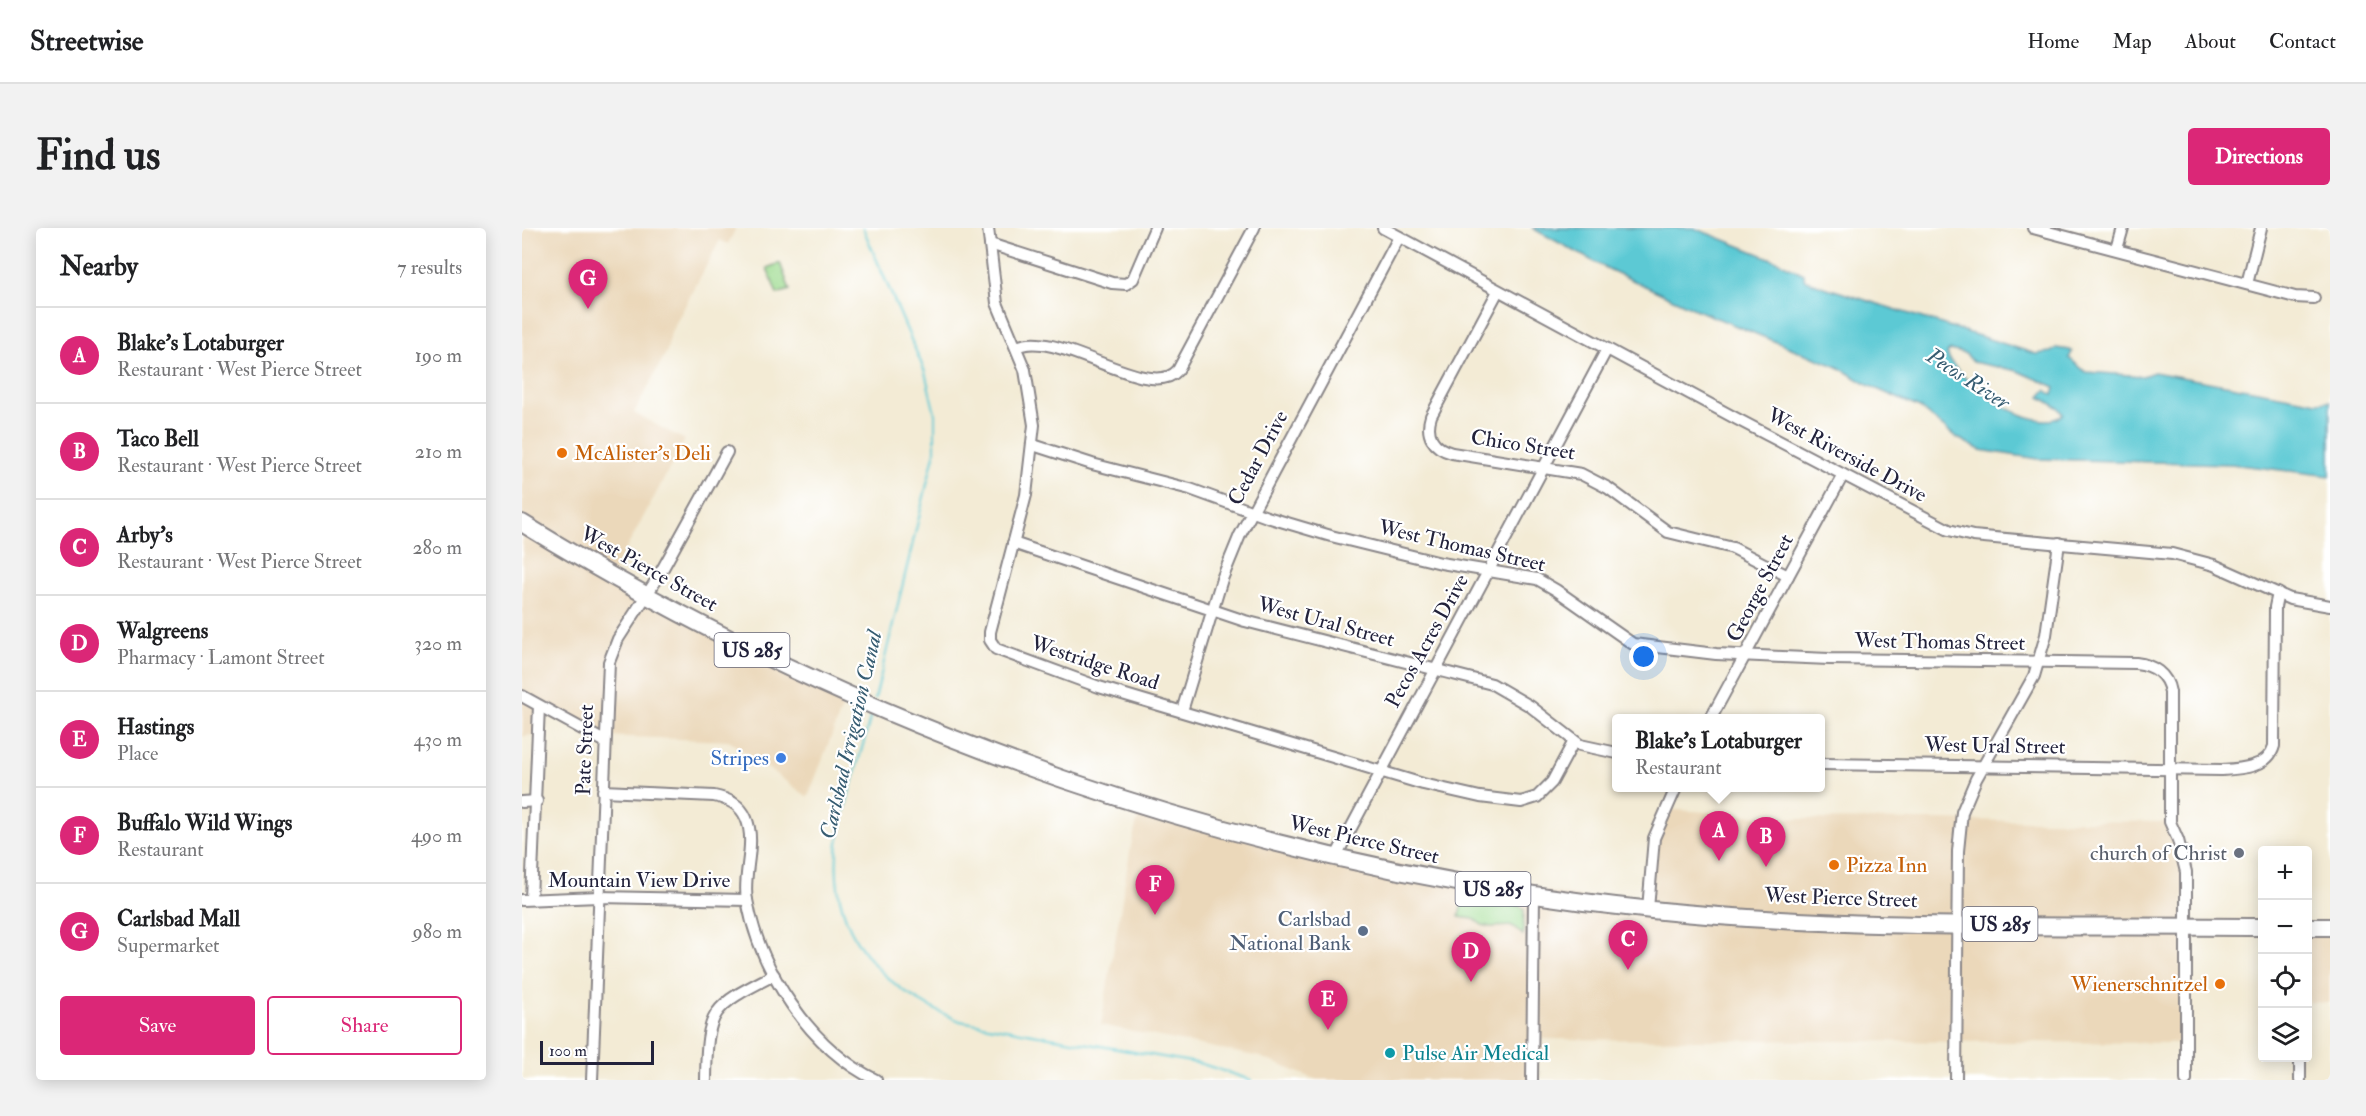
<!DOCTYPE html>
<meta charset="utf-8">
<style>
:root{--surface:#fff;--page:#f2f2f2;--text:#202124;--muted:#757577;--line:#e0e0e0;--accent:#db2777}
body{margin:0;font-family:"IM FELL Double Pica",serif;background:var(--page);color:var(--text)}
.controls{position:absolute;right:18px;bottom:18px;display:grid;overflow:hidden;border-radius:6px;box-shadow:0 3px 15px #0003}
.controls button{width:54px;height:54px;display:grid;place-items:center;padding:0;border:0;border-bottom:2px solid var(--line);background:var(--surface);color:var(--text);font:30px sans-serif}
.scale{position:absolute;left:18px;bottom:15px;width:114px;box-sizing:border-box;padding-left:6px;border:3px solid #22223b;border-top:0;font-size:16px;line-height:21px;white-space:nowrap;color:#22223b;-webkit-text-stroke:4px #fff;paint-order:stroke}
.you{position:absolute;left:1122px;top:429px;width:21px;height:21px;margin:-15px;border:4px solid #fff;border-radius:50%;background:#1a73e8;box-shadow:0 0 0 9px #1a73e833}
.badge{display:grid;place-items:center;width:39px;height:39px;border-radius:50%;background:var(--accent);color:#fff;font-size:20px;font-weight:700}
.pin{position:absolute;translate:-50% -50px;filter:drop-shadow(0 2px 3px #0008)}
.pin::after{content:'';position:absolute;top:32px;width:21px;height:18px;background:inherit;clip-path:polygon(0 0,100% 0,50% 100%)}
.popup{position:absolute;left:1090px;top:486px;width:213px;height:78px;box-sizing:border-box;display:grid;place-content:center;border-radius:6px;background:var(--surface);filter:drop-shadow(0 2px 4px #0005);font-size:20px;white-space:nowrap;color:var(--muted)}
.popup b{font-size:22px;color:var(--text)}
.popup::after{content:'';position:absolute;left:50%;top:100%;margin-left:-12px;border:12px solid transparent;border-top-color:var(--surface)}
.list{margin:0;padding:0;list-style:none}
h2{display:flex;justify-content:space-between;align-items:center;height:78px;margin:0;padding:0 24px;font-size:26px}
h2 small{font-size:20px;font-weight:400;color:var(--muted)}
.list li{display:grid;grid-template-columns:39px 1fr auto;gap:18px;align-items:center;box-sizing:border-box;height:96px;padding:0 24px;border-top:2px solid var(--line)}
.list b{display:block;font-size:22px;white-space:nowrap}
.list p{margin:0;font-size:20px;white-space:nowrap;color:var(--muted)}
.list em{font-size:20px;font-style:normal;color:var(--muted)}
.actions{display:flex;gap:12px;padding:18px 24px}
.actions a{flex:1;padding:14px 0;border:2px solid var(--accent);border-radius:6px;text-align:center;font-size:21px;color:var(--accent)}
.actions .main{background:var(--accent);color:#fff}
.icon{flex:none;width:33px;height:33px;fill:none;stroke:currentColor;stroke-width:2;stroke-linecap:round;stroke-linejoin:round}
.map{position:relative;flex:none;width:1808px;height:852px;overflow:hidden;border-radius:6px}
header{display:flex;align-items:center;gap:36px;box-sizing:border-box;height:84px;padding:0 30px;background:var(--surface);border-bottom:2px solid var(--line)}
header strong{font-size:28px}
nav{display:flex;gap:33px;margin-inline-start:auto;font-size:21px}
.intro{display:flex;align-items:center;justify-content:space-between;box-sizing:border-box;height:144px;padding:0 36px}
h1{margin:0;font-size:42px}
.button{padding:15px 27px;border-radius:6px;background:var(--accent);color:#fff;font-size:21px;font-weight:700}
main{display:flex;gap:36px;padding:0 36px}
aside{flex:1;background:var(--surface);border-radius:6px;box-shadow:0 3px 15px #0003}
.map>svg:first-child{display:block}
.built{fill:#ebd8ba}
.green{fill:#9edb90;stroke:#607e66;stroke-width:1.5}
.water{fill:#5cc9d4;stroke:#3f7688;stroke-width:1.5;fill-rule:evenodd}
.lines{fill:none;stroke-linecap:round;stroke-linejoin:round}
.stream{stroke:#5cc9d4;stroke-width:2}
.minor-casing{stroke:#8a8688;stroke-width:14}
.highway-casing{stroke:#8a8688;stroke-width:20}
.minor{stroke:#fff;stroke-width:10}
.highway{stroke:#fff;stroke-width:16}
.food-dot{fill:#e8710a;stroke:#fff;stroke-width:2}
.shop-dot{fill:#3f7fe0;stroke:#fff;stroke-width:2}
.worship-dot{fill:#6b7280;stroke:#fff;stroke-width:2}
.service-dot{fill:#5c6f8a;stroke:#fff;stroke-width:2}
.culture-dot{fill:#0f9aa8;stroke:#fff;stroke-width:2}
.labels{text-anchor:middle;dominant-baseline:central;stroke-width:4.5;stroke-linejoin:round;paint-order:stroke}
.shield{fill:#fff;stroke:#646476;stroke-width:1.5}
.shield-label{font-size:20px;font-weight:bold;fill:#22223b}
.street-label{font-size:21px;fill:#22223b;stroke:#fff}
.food-label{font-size:21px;fill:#c56008;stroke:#fff;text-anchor:start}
.shop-label{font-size:21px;fill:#366cbe;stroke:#fff;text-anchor:end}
.worship-label{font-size:21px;fill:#5b616d;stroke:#fff;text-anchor:end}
.service-label{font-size:21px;fill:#4e5e75;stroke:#fff;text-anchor:end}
.culture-label{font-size:21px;fill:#0d838f;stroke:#fff;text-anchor:start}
.water-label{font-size:22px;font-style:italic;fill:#365c71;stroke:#fff}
</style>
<header>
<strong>Streetwise</strong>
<nav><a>Home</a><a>Map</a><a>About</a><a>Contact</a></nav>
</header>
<div class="intro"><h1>Find us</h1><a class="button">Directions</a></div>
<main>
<aside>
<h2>Nearby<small>7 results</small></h2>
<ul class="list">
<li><span class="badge">A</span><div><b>Blake's Lotaburger</b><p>Restaurant · West Pierce Street</p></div><em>190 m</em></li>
<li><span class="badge">B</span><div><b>Taco Bell</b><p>Restaurant · West Pierce Street</p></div><em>210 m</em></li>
<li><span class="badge">C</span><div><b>Arby's</b><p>Restaurant · West Pierce Street</p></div><em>280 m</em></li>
<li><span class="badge">D</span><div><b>Walgreens</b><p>Pharmacy · Lamont Street</p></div><em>320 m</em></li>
<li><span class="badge">E</span><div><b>Hastings</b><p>Place</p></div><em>430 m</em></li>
<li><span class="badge">F</span><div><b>Buffalo Wild Wings</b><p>Restaurant</p></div><em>490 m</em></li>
<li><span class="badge">G</span><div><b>Carlsbad Mall</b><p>Supermarket</p></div><em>980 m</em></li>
</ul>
<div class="actions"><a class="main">Save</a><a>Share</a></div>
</aside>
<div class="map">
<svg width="1808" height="852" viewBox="0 0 1808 852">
<rect width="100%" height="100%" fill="#fff"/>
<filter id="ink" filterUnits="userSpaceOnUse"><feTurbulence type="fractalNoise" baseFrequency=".0167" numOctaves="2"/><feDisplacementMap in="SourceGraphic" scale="12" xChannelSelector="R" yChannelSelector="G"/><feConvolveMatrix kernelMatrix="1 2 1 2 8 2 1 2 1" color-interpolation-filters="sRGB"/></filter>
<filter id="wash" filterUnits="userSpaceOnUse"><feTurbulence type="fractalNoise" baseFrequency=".008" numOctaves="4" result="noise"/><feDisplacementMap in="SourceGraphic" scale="24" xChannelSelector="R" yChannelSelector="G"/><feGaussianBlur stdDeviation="1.35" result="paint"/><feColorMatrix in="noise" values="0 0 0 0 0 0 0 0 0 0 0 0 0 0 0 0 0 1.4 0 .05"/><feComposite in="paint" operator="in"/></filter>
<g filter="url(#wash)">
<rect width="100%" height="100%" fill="#f3ebd5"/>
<!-- built -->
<g class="built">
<path d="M10,0H214L206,16L198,12L149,104L145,123L112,185L163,212L90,347L325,467L286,569L207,513L83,508L18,479L16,507L0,508V2Z"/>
<path d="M619,578L763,617L1126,681L1131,619L1142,581L1277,591L1648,594L1661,628L1664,815L1010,811V852H795L738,829L579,797L609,618Z"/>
<path d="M1786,699H1808V775L1786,774Z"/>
</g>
<!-- green -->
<g class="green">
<path d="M258,35L268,62L255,66L245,40Z"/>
<path d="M946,669L998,678L1002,682L1001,707L991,698L969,699L960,697L952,691L937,689L940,674Z"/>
</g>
<!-- water -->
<path class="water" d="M1010,0H1172L1255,33L1282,46V51L1299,58L1514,126L1529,124L1534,120L1548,122L1550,124L1547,130L1564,144L1621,148L1632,144L1795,174L1808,173V248L1709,236L1516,231L1458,222L1434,209L1398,180L1346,157L1316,139L1175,82L1080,38ZM1428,122L1444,126L1451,134L1496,143L1533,159L1531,167L1524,162L1518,169L1537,180L1541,186C1516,211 1432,152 1425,125Z"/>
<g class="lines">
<!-- stream -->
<g class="stream">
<path d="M341,0L403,144L413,186V223L353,471"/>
<path d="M350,482C341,522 326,562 318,602C300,698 354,759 438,793L680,836L729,852"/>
</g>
</g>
</g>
<g filter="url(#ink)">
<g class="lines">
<!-- minor casing -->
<g class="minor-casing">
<g id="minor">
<path d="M466,0L475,75L503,142L512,197L504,267L468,404V412L474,421L577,459L901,556L958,569L999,574L1015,569L1030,554L1052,513"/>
<path d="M861,0L1215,191L1427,302L1451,308L1650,326L1692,337L1768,371L1808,378"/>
<path d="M1511,0L1773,69L1792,70"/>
<path d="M468,16L590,55L604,56L611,51L633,0"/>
<path d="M1595,21L1601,0"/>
<path d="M1725,56L1739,0"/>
<path d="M976,63L909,188C903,207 911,220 930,225L1059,246L1086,260L1146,304L1211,320L1266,348"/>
<path d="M495,119C535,99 628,175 656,142L732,0"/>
<path d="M511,217L570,236L668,261L745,289L809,308L919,335L1015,351L1034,362L1111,416L1194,426L1307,431L1614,435C1631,437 1645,446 1648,464V594L1656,612L1664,644V852"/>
<path d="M491,315L723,393L970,456L1008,478L1058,517L1095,525"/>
<path d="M0,468L82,513"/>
<path d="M660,483L700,351L718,307L877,9"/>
<path d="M1189,490L1321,247"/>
<path d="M1299,536L1699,542C1718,541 1746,540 1752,518L1753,379L1756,365"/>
<path d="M81,563L192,568C206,571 218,576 224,590C235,615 220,647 225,672C238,743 288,820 354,852"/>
<path d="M0,574L15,573"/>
<path d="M813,630L1085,121"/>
<path d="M9,671L17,478"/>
<path d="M0,672L77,669L225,672"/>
<path d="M1126,681L1132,610L1154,560"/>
<path d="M70,852L87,434L96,411L135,351L205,224"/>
<path d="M184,852C185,781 189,779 252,747"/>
<path d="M1010,852L1012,667"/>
<path d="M1434,852L1436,623L1440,584L1454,551L1512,448L1524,407L1537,315"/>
<path d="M1778,852V830"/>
</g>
</g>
<!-- highway casing -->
<g class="highway-casing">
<g id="highway">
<path d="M0,295C342,506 730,640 1130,682C1332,703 1537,697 1740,699"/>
<path d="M1786,699H1808"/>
</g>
</g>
<!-- minor -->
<use href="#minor" class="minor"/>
<!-- highway -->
<use href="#highway" class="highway"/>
</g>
</g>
<!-- markers -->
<g class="food-dot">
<circle cx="40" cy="225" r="6"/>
<circle cx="1312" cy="637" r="6"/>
<circle cx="1698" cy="756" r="6"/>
</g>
<circle class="shop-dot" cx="259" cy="530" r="6"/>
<circle class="worship-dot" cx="1717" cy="625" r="6"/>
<circle class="service-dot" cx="841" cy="703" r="6"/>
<circle class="culture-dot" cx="868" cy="825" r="6"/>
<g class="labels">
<!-- shield labels -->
<g class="shield">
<rect x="192.5" y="405" width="75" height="34" rx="4.5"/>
<rect x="933.5" y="644" width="75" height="34" rx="4.5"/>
<rect x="1440.5" y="679" width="75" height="34" rx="4.5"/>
</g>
<g class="shield-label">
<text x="230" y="422">US 285</text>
<text x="971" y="661">US 285</text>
<text x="1478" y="696">US 285</text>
</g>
<!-- street labels -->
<g class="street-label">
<text transform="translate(1001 217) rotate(9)">Chico Street</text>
<text transform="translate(1325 227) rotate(28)">West Riverside Drive</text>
<text transform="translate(736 230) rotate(-62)">Cedar Drive</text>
<text transform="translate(940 318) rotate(13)">West Thomas Street</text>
<text transform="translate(127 341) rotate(29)">West Pierce Street</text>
<text transform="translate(1238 360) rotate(-62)">George Street</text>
<text transform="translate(804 394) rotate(15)">West Ural Street</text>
<text transform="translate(905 413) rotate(-61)">Pecos Acres Drive</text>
<text transform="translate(1418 414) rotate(1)">West Thomas Street</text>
<text transform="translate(573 435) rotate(18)">Westridge Road</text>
<text transform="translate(1473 518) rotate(1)">West Ural Street</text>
<text transform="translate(63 522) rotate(-88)">Pate Street</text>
<text transform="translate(842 612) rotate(13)">West Pierce Street</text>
<text x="117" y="652">Mountain View Drive</text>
<text transform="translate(1319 670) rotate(2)">West Pierce Street</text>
</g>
<!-- food labels -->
<g class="food-label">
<text x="52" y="225">McAlister's Deli</text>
<text x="1324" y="637">Pizza Inn</text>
<text x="1686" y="756" text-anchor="end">Wienerschnitzel</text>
</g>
<!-- shop labels -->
<g class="shop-label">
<text x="247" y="530">Stripes</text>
</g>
<!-- worship labels -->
<g class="worship-label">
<text x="1705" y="625">church of Christ</text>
</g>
<!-- service labels -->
<g class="service-label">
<text x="829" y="691">Carlsbad<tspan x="829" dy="24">National Bank</tspan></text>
</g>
<!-- culture labels -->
<g class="culture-label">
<text x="880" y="825">Pulse Air Medical</text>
</g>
<!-- water labels -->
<g class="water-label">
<text transform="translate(1446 151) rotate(33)">Pecos River</text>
<text transform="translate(329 507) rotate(-77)">Carlsbad Irrigation Canal</text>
</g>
</g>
</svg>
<div class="controls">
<button>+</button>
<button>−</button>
<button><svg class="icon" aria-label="locate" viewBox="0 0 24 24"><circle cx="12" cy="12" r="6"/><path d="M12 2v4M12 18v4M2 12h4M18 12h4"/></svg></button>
<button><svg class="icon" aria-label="layers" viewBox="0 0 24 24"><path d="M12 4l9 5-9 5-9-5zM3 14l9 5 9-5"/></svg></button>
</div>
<div class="scale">100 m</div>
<div class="you"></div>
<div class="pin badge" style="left:1197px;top:633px">A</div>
<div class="popup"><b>Blake's Lotaburger</b>Restaurant</div>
<div class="pin badge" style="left:1244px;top:639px">B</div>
<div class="pin badge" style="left:1106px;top:742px">C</div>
<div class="pin badge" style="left:949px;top:754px">D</div>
<div class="pin badge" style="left:806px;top:802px">E</div>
<div class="pin badge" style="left:633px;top:687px">F</div>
<div class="pin badge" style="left:66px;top:81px">G</div>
</div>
</main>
